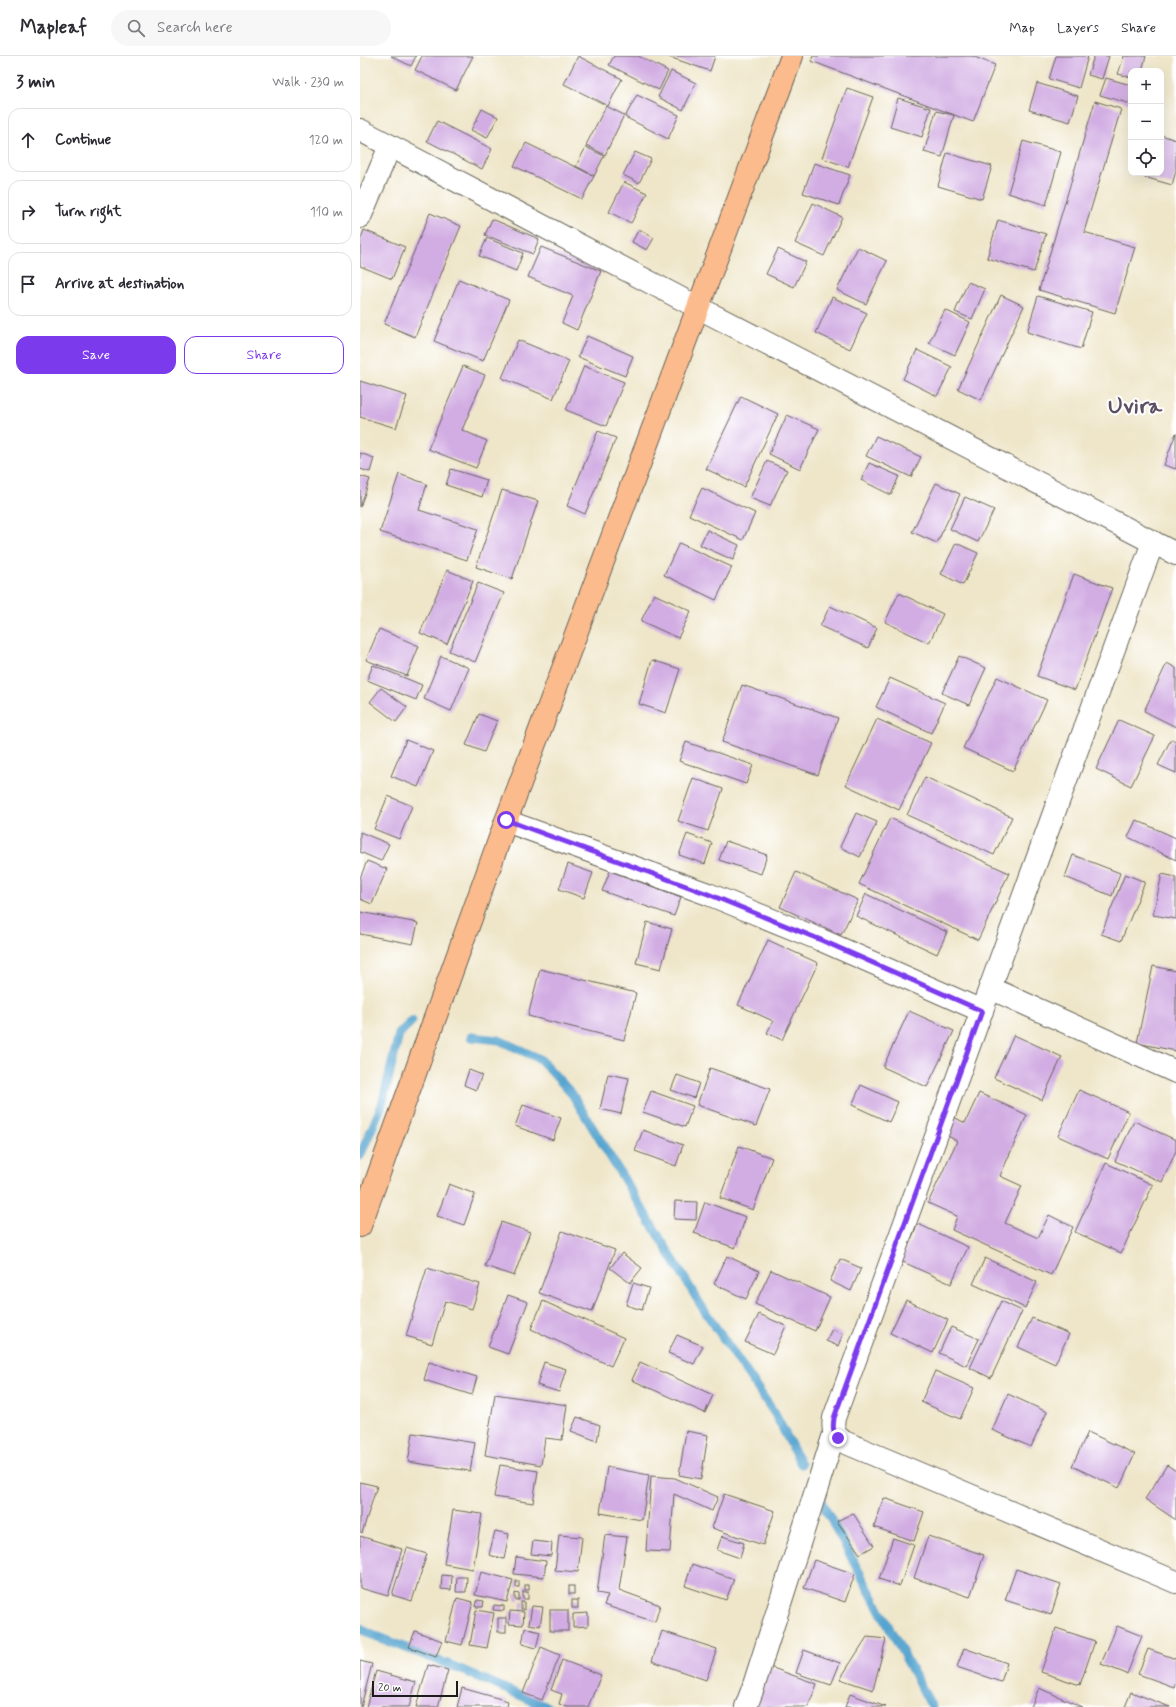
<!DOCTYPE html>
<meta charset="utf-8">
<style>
:root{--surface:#fff;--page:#f7f7f7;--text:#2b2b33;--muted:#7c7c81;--line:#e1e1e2;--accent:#7c3aed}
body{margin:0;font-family:Mynerve,sans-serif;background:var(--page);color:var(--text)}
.controls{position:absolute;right:12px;top:12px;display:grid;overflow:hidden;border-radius:8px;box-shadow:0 4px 16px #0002}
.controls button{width:36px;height:36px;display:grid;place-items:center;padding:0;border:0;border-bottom:1px solid var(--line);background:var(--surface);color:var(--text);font:20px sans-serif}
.scale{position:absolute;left:12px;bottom:10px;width:86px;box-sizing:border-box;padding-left:4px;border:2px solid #1c1c1c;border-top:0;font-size:11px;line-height:14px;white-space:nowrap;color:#1c1c1c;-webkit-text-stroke:3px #fff;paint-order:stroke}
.stop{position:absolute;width:12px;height:12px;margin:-9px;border:3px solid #7c3aed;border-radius:50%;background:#fff}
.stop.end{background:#7c3aed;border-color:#fff;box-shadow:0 1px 4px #0008}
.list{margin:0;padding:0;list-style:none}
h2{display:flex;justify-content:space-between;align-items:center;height:52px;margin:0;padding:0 16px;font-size:17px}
h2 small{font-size:13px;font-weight:400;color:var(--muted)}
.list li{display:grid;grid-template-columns:26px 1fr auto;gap:12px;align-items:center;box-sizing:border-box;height:64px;margin:0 8px 8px;padding:0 8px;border:1px solid var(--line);border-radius:12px}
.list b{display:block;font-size:15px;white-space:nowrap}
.list em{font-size:13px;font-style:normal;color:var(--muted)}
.actions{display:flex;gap:8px;padding:12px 16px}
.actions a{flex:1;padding:9px 0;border:1px solid var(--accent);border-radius:12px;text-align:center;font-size:14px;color:var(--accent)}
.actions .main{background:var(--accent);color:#fff}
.icon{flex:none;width:22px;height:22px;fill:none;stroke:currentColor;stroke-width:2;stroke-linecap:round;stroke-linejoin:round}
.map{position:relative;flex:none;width:816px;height:1651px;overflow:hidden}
header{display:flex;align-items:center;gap:24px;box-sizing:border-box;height:56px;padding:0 20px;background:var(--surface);border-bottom:1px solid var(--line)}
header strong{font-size:19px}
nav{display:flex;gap:22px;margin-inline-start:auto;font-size:14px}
.search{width:280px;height:36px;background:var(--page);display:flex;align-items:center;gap:10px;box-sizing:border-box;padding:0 14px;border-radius:22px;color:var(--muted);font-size:15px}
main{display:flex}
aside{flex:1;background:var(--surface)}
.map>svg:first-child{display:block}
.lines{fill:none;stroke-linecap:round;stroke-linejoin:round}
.stream{stroke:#56a4cf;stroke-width:9}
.building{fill:#d2ade3}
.minor-casing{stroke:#666359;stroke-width:24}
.tertiary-casing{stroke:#666359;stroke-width:24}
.trunk-casing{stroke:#666359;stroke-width:24}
.minor{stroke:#fff;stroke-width:22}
.tertiary{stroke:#fff;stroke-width:22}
.trunk{stroke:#fbbb8d;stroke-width:22}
.route{stroke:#7c3aed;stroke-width:5}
.labels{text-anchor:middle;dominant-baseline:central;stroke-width:4;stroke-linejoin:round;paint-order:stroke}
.town-label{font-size:23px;font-weight:bold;fill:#5c4f62;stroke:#fff}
</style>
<header>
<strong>Mapleaf</strong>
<div class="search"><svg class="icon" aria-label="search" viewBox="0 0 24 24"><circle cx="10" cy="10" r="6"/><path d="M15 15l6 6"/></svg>Search here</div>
<nav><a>Map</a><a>Layers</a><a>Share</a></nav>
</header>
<main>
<aside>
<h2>3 min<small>Walk · 230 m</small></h2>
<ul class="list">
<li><svg class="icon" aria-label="ahead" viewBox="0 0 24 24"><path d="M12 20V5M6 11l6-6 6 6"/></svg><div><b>Continue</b></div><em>120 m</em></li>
<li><svg class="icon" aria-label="right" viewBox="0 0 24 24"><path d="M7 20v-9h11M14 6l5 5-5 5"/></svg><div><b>Turn right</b></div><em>110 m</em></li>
<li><svg class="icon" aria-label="arrive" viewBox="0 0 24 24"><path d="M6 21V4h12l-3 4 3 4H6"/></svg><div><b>Arrive at destination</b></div></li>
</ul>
<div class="actions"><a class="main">Save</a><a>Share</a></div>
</aside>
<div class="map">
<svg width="816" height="1651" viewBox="0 0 816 1651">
<rect width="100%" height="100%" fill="#fff"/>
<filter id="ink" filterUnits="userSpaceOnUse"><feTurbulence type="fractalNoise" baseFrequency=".025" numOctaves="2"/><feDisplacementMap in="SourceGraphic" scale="8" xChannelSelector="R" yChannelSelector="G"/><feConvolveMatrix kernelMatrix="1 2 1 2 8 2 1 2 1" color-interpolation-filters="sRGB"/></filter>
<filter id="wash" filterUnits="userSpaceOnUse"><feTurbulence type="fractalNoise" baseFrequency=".012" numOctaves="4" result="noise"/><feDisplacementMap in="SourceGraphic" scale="16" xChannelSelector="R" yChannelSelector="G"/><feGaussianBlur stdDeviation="0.9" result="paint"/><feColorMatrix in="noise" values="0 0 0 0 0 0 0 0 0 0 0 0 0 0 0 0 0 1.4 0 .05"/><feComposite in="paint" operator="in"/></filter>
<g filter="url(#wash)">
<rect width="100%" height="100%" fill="#efe6c9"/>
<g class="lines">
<!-- stream -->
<g class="stream">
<path d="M111,981L139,984L180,1003L212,1038L342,1251L415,1358L441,1408"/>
<path d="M0,1100L22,1049L39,978L52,965"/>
<path d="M461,1445L572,1651"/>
<path d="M0,1572L10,1578L95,1611L187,1651"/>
</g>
</g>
<g id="blocks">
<!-- building -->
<g class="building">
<path d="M31,0H56L51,10Z"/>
<path d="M62,0H113L96,34L55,14Z"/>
<path d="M218,0L262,23L248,50L204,28Z"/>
<path d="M254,0H278L308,15L299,34L249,9Z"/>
<path d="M306,0H355L350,15Z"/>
<path d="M453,0H612L635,9L613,66L451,5Z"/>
<path d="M696,0H728L719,32L689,23Z"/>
<path d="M734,0H749L742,23L728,19Z"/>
<path d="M764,0H786L782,15H771V21L758,18Z"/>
<path d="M311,15L336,27L323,54L298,41Z"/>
<path d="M746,22L771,29V48L740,39Z"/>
<path d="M677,27L718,40L710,66L669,54Z"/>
<path d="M487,32L513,41L488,111L462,102Z"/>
<path d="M277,39L319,59L308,83L265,61Z"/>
<path d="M538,42L571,52L562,81L530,71Z"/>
<path d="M735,45L761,53L724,176L775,191L755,257L679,234Z"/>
<path d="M246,50L264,59L245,99L226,89Z"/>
<path d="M122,53L138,61L127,82L111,74Z"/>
<path d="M576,55L594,59L582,101L564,96Z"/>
<path d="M77,65L132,93L122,113L67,85Z"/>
<path d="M801,79L816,84V115L812,129L784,121L785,117H801Z"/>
<path d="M663,85L701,96L686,149L648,137Z"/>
<path d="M166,87L234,120L222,143L154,110Z"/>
<path d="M226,91L244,100L234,120L216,110Z"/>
<path d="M275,96L291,103L279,127L263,119Z"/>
<path d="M587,97L632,110L622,143L578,130Z"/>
<path d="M454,107L490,119L479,149L443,137Z"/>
<path d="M264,126L287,137L271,167L249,156Z"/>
<path d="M453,147L482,161L464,200L435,187Z"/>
<path d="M70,157L101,170L55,281L24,268Z"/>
<path d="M132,163L179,183L173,198L125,179Z"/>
<path d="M638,164L686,178L674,216L627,202Z"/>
<path d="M279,173L294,182L287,194L272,186Z"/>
<path d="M4,174L45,191L32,223L0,210V185Z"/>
<path d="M127,182L163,197L156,215L119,200Z"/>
<path d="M181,191L241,215L217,274L202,267L213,240L168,221Z"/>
<path d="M498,191L527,205L506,248L477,234Z"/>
<path d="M418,193L446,206L434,231L406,218Z"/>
<path d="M99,223L149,244L123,305L74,285Z"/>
<path d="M608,226L625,233L612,263L595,256Z"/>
<path d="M641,239L664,250L621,344L598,333Z"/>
<path d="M678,240L732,256L721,293L667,276Z"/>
<path d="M472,241L507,257L490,293L456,277Z"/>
<path d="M585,254L610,266L595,299L569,287Z"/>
<path d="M227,280L273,300L265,320L218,301Z"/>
<path d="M158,284L209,305L193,343L142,322Z"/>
<path d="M557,294L592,311L577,340L543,323Z"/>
<path d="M103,310L125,319L102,374L127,385L116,412L68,393Z"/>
<path d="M224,310L264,326L246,370L206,354Z"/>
<path d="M0,325L47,340L36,372L0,361Z"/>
<path d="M381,340L418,358L384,431L346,413Z"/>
<path d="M427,359L459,373L440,413L409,398Z"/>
<path d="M238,375L256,382L225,458L207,450Z"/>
<path d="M816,377V413L804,409Z"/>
<path d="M516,380L561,401L551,421L506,400Z"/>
<path d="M0,397L14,402L10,416L0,413Z"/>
<path d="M407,405L427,414L410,450L390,442Z"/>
<path d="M509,407L539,420L531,439L501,424Z"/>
<path d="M91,413L127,424L122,441L86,429Z"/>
<path d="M39,418L67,428L59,454L118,473L107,504L20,476Z"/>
<path d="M0,420L10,423L0,451Z"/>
<path d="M576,427L600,438L577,487L552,476Z"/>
<path d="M342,432L395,457L383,484L329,459Z"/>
<path d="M142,434L178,445L152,523L116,511Z"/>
<path d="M605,441L634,454L618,486L590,473Z"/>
<path d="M347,474L379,489L373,504L340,489Z"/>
<path d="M319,487L372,511L356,544L304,519Z"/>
<path d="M596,487L618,497L603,529L581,518Z"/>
<path d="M87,514L113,525L87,588L60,577Z"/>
<path d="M714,518L752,532L715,634L677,620Z"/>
<path d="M118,527L144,537L115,606L89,595Z"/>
<path d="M539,537L583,558L569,587L525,566Z"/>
<path d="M294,538L331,555L318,582L281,565Z"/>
<path d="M470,550L517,572L508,592L460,570Z"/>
<path d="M19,573L59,590L47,620L6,604Z"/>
<path d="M81,600L109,612L91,655L64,643Z"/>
<path d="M599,600L626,612L609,649L582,637Z"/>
<path d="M292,604L320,613L306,657L279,648Z"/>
<path d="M807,607L816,612V671L784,655Z"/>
<path d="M13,609L62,629L56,644L7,624Z"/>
<path d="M637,621L687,644L653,715L603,692Z"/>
<path d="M530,622L585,647L571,677L516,651Z"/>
<path d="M382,629L478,662L458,719L362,686Z"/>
<path d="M21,632L47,651L36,666L10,646Z"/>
<path d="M119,658L137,665L124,696L106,689Z"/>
<path d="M517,663L571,687L539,754L486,729Z"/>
<path d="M759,664L795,680L771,730L736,713Z"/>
<path d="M811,683L816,685V717L798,709Z"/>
<path d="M46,684L73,695L58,731L31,720Z"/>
<path d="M326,686L393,709L386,728L319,705Z"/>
<path d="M565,721L652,761L634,799L547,759Z"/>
<path d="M333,722L363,733L348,775L318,765Z"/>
<path d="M28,740L52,750L39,783L14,773Z"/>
<path d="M496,757L517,766L500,801L480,791Z"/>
<path d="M530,762L649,817L618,884L499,828Z"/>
<path d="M776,764L816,782V804L768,781Z"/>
<path d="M0,776L29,788L21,805L0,796Z"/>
<path d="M327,778L352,787L345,808L319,799Z"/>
<path d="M366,785L407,799L401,818L359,804Z"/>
<path d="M713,799L760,817L752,840L705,821Z"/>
<path d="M7,805L27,813L12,848L0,843V822Z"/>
<path d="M208,808L233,817L224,842L199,833Z"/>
<path d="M250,815L321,841L314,860L242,835Z"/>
<path d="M436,816L498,844L481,879L420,851Z"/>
<path d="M765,818L785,826L761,885L741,878Z"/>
<path d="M802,818L816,821V863L793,859Z"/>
<path d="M506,838L587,876L577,898L496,860Z"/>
<path d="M0,856L58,867L53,888L0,878Z"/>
<path d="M287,866L312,873L301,913L276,907Z"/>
<path d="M408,884L458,907L422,984L407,977L413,965L378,949Z"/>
<path d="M793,910L816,915V995L777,987Z"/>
<path d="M180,913L276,937L264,984L168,960Z"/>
<path d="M549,955L594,975L567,1031L523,1011Z"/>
<path d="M654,979L702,1001L682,1044L634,1022Z"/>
<path d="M350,1012L410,1033L396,1070L337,1049Z"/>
<path d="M109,1014L122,1019L116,1034L104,1029Z"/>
<path d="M248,1018L269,1022L261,1058L240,1053Z"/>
<path d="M317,1019L339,1027L334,1042L311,1034Z"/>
<path d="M501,1029L538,1046L529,1066L492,1049Z"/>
<path d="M719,1034L769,1056L748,1103L698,1080Z"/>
<path d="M291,1035L333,1050L325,1071L283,1056Z"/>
<path d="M619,1037L667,1059L640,1120L662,1130L645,1167L678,1182L689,1159L713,1171L691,1219L592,1174L597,1160L568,1147L597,1085L586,1079L594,1061L605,1067Z"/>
<path d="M163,1049L201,1062L193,1084L155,1070Z"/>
<path d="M774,1065L816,1084V1095L802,1126L755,1105Z"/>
<path d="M283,1074L323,1089L316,1110L275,1095Z"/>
<path d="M379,1090L412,1102L393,1154L360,1142Z"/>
<path d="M746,1107L793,1129L761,1197L715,1176Z"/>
<path d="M89,1128L115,1138L104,1169L77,1160Z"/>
<path d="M315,1145L337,1146L336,1164L314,1163Z"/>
<path d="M345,1146L386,1161L375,1192L334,1177Z"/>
<path d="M141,1166L170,1176L154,1220L125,1210Z"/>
<path d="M558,1168L608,1191L591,1228L541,1205Z"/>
<path d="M202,1175L255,1194L232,1256L179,1237Z"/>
<path d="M262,1197L282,1212L270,1227L250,1212Z"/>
<path d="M367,1200L399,1215L386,1243L354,1228Z"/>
<path d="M625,1202L677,1226L665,1252L613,1228Z"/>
<path d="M480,1203L501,1212L491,1235L470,1225Z"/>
<path d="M67,1212L120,1228L112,1253L85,1245L72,1288L46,1280Z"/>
<path d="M411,1214L470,1241L455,1275L395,1248Z"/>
<path d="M273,1227L289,1232L282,1254L266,1249Z"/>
<path d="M148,1239L168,1246L148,1298L128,1291Z"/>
<path d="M546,1244L588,1264L573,1297L530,1277Z"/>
<path d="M183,1245L264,1282L251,1310L171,1273Z"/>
<path d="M641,1245L662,1255L631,1322L610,1312Z"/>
<path d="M399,1258L426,1270L413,1298L385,1286Z"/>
<path d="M672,1262L709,1278L695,1308L658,1291Z"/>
<path d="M591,1271L619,1283L606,1310L579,1297Z"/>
<path d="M472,1273L483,1278L478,1290L466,1285Z"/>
<path d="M317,1279L343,1290L334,1308L308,1297Z"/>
<path d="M69,1306L117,1321L112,1339L64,1324Z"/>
<path d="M184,1306L206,1313L199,1336L177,1329Z"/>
<path d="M280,1306L353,1339L345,1357L272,1324Z"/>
<path d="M575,1315L614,1332L600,1363L561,1346Z"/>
<path d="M135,1338L207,1349L202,1384L185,1382L181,1409L125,1399Z"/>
<path d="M648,1338L687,1356L671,1391L632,1374Z"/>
<path d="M217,1361L240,1369L237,1385L211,1375Z"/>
<path d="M326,1375L348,1379L341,1423L319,1419Z"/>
<path d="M728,1376L775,1398L759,1432L712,1410Z"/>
<path d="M53,1377L115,1387L110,1415L48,1406Z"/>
<path d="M140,1409L178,1415L173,1447L134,1441Z"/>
<path d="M807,1409L816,1415V1464L785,1443Z"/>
<path d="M247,1411L289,1419L282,1464L240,1457Z"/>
<path d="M291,1420L315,1422L358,1441L352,1455L314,1438L310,1496L286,1495Z"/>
<path d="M0,1426L17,1430L2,1477L0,1476Z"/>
<path d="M364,1438L415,1455L403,1489L352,1472Z"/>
<path d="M524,1442L564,1456L554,1485L514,1471Z"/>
<path d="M93,1454L122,1458L113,1513L84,1508Z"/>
<path d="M493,1457L514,1490L500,1498L477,1465Z"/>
<path d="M135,1475L149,1478L144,1503L129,1499Z"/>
<path d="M199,1479L222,1481L218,1516L195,1514Z"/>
<path d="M245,1479L267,1481L259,1534L300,1549L295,1566L244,1549L248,1539L237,1537Z"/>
<path d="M0,1480L42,1493L28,1540L0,1532Z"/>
<path d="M362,1480L384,1487L380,1502L357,1494Z"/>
<path d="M568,1480L624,1499L610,1541L554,1522Z"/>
<path d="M533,1482L554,1489L540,1530L519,1523Z"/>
<path d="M173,1485L192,1487L191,1500L171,1498Z"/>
<path d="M47,1492L67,1498L52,1545L32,1539Z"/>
<path d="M156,1501L186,1505L184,1521L154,1518Z"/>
<path d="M454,1504L495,1518L485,1546L444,1532Z"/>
<path d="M332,1508L374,1523L366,1544L325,1530Z"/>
<path d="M656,1513L701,1528L691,1559L645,1544Z"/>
<path d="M121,1516L153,1524L147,1546L115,1539Z"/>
<path d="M82,1519L92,1520L91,1534L81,1533Z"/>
<path d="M97,1521H107L106,1536H96Z"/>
<rect x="156" y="1525" width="3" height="6"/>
<rect x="165" y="1529" width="4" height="5"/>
<rect x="209" y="1530" width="5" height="8"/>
<rect x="163" y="1536" width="5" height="7"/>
<path d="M155,1537L159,1538V1544H155Z"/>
<path d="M97,1542L113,1546L102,1589L86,1585Z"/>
<path d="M117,1544L124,1545L123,1551H116Z"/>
<rect x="212" y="1544" width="6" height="8"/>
<rect x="161" y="1546" width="3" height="8"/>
<path d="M134,1549L144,1550V1555L133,1554Z"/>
<path d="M172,1550L183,1551L180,1570L169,1568Z"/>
<path d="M116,1554L134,1557L127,1592L110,1589Z"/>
<rect x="190" y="1554" width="18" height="21"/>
<path d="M150,1555L164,1556L163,1569L149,1568Z"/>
<path d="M228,1557V1570L213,1571V1558Z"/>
<rect x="138" y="1562" width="8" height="14"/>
<path d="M757,1570L782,1580L767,1618L741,1608Z"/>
<path d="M165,1572L180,1576L176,1592L162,1588Z"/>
<path d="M696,1572L735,1585L720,1629L681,1616Z"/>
<path d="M55,1575L82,1585L76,1601L49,1591Z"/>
<path d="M302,1575L357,1593L346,1624L292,1605Z"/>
<path d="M507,1581L526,1583L513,1634L480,1623Z"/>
<path d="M181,1591L200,1599L182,1644L163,1637Z"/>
<path d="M604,1592L647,1607L641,1626L597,1611Z"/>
<path d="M788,1593L816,1603V1625L814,1631L778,1618Z"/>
<path d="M444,1594L480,1607L471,1629L436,1617Z"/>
<path d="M202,1604L241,1619L228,1651H207L199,1648L202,1638L191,1634Z"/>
<path d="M0,1605L12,1608L1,1651H0Z"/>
<path d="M68,1609L88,1614L78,1651H56Z"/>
<path d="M410,1611L457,1628L448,1651H396Z"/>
<path d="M16,1615L56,1626L49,1651H6Z"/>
<path d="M102,1632L148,1645L147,1651H97Z"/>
<path d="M679,1632L722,1651H671Z"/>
<path d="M771,1636L810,1651H765Z"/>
<path d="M490,1638L526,1651H485Z"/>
</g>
</g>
</g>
<g filter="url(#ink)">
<use href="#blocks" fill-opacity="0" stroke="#666359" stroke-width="1"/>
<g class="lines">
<!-- minor casing -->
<g class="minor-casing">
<g id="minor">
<path d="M0,161L30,90"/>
<path d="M793,486L630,932L816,1016"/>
<path d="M146,765L348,838L461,884L622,955"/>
<path d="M630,932L474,1362C472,1374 474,1379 484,1386L816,1526"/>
<path d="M386,1651L393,1632L474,1378"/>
</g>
</g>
<!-- tertiary casing -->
<g class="tertiary-casing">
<path id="tertiary" d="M0,74L339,252L816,498"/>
</g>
<!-- trunk casing -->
<g class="trunk-casing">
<path id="trunk" d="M0,1170L146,765L432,0"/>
</g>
<!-- minor -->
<use href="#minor" class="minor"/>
<!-- tertiary -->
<use href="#tertiary" class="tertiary"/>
<!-- trunk -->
<use href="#trunk" class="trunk"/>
</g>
</g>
<g class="lines" filter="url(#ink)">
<!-- route -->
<path class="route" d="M146,764L348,838L461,884L622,955L474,1362C473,1370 472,1376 478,1382"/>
</g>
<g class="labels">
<!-- town labels -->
<g class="town-label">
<text x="775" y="351">Uvira</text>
</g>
</g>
</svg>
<div class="controls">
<button>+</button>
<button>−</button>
<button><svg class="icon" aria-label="locate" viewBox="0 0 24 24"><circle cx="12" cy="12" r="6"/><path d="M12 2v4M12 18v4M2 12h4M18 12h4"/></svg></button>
</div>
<div class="scale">20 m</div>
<div class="stop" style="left:146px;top:764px"></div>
<div class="stop end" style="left:478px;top:1382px"></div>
</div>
</main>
